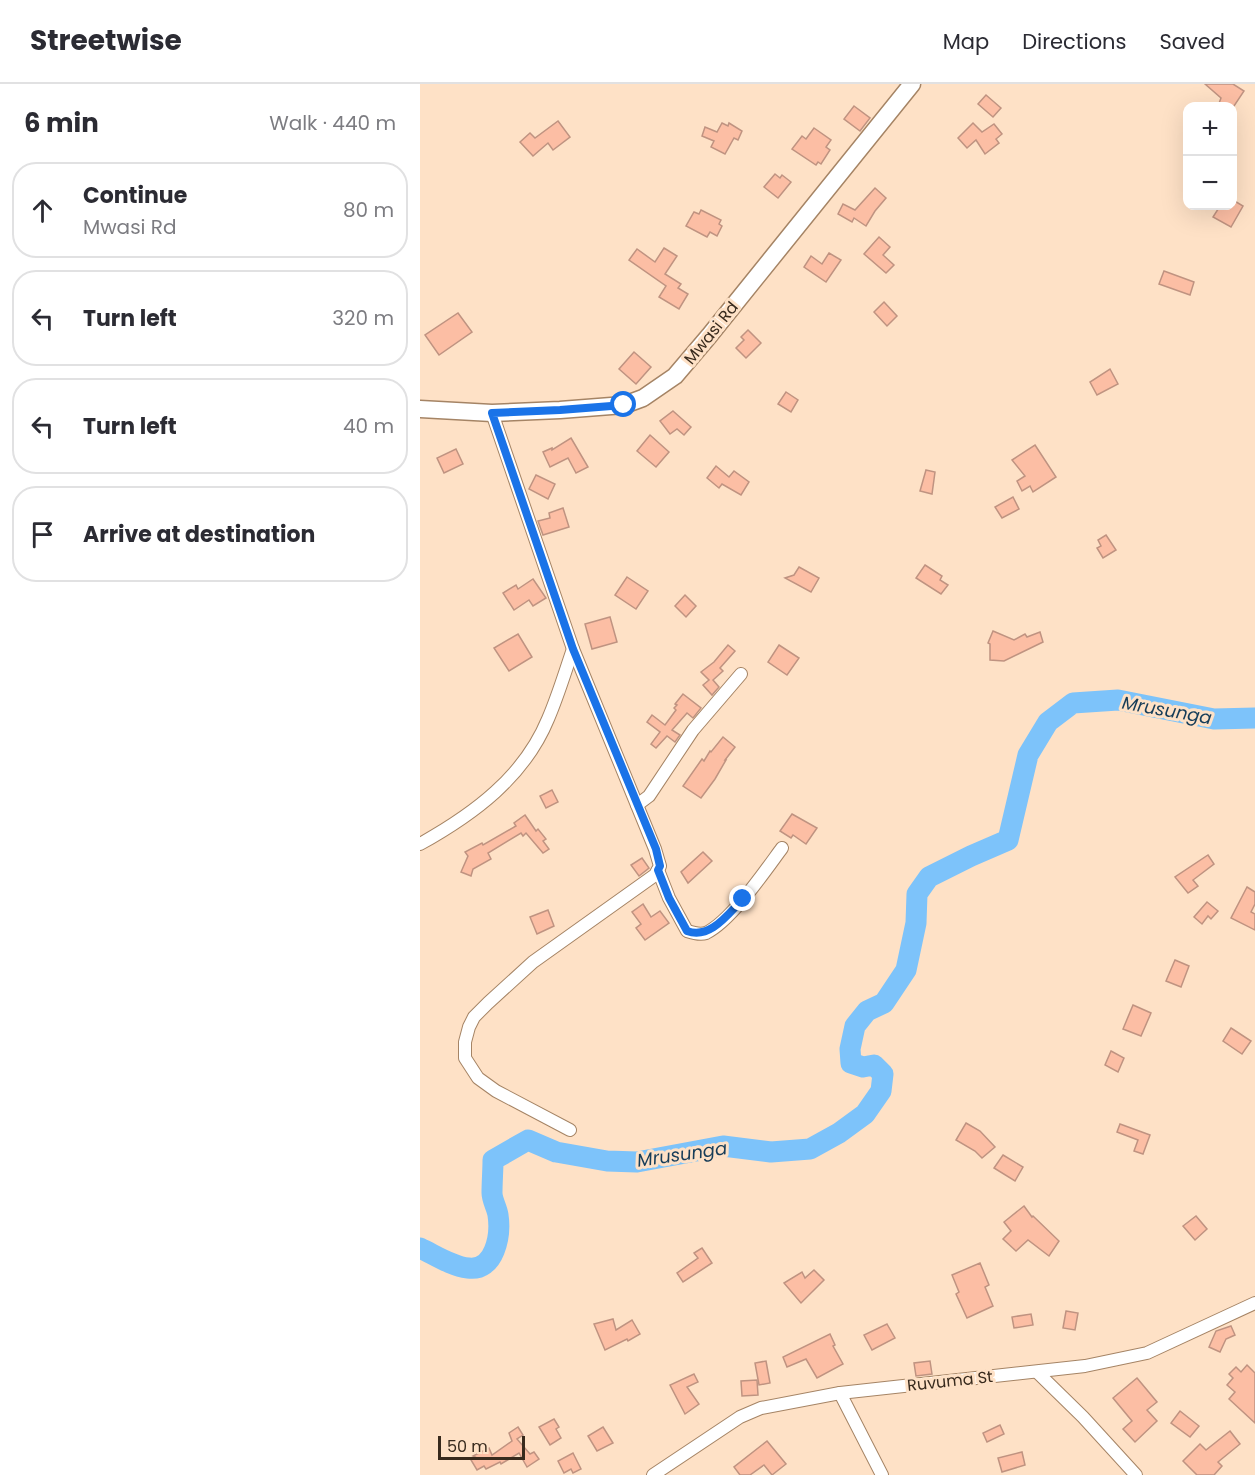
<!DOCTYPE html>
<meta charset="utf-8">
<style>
:root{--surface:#fff;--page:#f2f2f3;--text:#2b2b33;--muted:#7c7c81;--line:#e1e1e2}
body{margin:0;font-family:Poppins,sans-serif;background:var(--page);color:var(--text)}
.controls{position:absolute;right:18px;top:18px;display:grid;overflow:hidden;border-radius:12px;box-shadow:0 6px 24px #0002}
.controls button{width:54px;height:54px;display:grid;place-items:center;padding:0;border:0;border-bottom:2px solid var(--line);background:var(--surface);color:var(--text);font:30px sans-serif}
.scale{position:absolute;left:18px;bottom:15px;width:87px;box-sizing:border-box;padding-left:6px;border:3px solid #382a1d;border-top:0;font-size:16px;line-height:21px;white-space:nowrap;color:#382a1d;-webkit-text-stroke:4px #fee1c6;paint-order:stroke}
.stop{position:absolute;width:18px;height:18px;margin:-14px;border:4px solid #1a73e8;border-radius:50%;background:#fff}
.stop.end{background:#1a73e8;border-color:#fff;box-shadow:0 2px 6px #0008}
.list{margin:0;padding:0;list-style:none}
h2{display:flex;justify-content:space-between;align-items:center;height:78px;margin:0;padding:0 24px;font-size:26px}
h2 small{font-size:20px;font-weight:400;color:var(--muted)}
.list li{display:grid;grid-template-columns:39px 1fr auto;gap:18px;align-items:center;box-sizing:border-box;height:96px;margin:0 12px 12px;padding:0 12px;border:2px solid var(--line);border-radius:24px}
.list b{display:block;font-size:22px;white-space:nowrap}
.list p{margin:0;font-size:20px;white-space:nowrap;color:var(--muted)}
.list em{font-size:20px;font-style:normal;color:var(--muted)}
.icon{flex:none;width:33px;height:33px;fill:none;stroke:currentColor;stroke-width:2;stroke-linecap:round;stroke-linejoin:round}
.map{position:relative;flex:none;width:835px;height:1391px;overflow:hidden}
header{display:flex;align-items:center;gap:36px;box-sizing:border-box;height:84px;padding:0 30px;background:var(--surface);border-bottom:2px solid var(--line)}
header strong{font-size:28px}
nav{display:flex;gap:33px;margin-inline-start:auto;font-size:21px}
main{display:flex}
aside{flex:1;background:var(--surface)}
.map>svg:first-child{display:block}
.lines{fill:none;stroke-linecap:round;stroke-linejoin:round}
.river{stroke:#7dc3fa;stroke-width:21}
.building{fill:#fcbea4;stroke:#bf9381;stroke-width:1.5}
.minor-casing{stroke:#a58465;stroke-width:14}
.tertiary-casing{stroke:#a58465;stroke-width:19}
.minor{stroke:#fff;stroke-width:12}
.tertiary{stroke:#fff;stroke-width:16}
.route{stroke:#1a73e8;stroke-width:8}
.labels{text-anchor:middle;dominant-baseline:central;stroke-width:6;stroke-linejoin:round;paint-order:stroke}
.street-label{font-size:16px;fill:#382a1d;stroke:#fee1c6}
.water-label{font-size:18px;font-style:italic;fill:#163c58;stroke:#fee1c6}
</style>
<header>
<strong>Streetwise</strong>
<nav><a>Map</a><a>Directions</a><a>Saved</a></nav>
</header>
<main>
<aside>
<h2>6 min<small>Walk · 440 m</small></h2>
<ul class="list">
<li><svg class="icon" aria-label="ahead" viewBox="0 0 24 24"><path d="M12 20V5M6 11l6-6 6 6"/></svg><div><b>Continue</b><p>Mwasi Rd</p></div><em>80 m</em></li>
<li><svg class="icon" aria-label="left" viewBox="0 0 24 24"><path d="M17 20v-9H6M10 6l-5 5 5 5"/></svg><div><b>Turn left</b></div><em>320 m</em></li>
<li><svg class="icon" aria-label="left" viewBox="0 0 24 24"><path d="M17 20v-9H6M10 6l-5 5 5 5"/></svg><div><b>Turn left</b></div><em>40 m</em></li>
<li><svg class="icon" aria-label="arrive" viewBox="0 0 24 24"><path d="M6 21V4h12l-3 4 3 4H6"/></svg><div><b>Arrive at destination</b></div></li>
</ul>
</aside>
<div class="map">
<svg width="835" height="1391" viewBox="0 0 835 1391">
<rect width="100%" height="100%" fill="#fee1c6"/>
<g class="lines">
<!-- river -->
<path class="river" d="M0,1164C15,1171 31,1182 48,1184C75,1188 81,1151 78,1131C77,1124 72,1116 72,1109C72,1098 73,1086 73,1076L108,1056L136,1068L187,1077L217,1078L303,1062L351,1068L390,1065L419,1049L445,1030L461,1007L463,990L454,981L443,983L431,979L430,965L435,942L447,927L464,919L486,886L496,839L497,810L509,793L551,772L588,756L608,671L628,638L653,619L698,616L794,635L835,634"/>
</g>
<!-- building -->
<g class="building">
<path d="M785,0H813L824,7L814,22H798L801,14Z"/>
<path d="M566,11L581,24L573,33L558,20Z"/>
<path d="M434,22L450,34L440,47L424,35Z"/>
<path d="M138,37L150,53L133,66L128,59L113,72L100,58L110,49L115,54Z"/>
<path d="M302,39L308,42L309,39L322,47L318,56L314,54L305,70L291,63L294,57L282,52L285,43L297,48Z"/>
<path d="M553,39L562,48L574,40L582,50L576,55L579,59L565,70L556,56L547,64L538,54Z"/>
<path d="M394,44L411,56L406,63L410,66L401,80L398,78L396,81L372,65L382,52L386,55Z"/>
<path d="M355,90L360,94L362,91L371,98L358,114L344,103Z"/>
<path d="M455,104L466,114L455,127L446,142L434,134L432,138L418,130L423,120L435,126Z"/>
<path d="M813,116L823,122L811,143L793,133L800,122H813Z"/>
<path d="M281,126L301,136L299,140L302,142L297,152L290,148L287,153L266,142L274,128L279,130Z"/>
<path d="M459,153L470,163L463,171L474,181L466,189L444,170Z"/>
<path d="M244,164L257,172L245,190L261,200L258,204L268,210L259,225L239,213L246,202L209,176L217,165L235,178Z"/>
<path d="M409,169L421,176L406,198L384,183L391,172L402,180Z"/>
<path d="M744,187L774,198L770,211L739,200Z"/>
<path d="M464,218L477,232L467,242L454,228Z"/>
<path d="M38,229L52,248L19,271L5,251Z"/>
<path d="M328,246L341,259L326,274L316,264L324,256L321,253Z"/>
<path d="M214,268L231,283L216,300L199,285Z"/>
<path d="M690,285L698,300L677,311L670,298Z"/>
<path d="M366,308L378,316L371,328L358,320Z"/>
<path d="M253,327L271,343L264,351L257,345L250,350L240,337Z"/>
<path d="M230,351L249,368L236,383L217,367Z"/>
<path d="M151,354L168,383L156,389L148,374L130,383L123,368L132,364V366Z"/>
<path d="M615,361L636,393L613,408L610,402L602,407L597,397L605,392L592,376Z"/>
<path d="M36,365L43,380L24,389L17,374Z"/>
<path d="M296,382L309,393L314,387L329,398L321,411L302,400L299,404L287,394Z"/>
<path d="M506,386L515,388L512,410L500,407Z"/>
<path d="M116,391L135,400L128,415L109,405Z"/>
<path d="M593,413L599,425L582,434L575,423Z"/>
<path d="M143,424L149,443L123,451L118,437L130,434L129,429Z"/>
<path d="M686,451L696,466L683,474L677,464L681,462L678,456Z"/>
<path d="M505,481L522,492L520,496L528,501L521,510L496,494Z"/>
<path d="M379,483L399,494L391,508L365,494L374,491Z"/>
<path d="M207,493L228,507L216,525L195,511Z"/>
<path d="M113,495L126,514L113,522L109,516L94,526L83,509L96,501L98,505Z"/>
<path d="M265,511L276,522L266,533L255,522Z"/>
<path d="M190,533L197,558L172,565L165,540Z"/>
<path d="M573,547L594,556L605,550L607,553L620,548L623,558L584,577L570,576V560L568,559Z"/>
<path d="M98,550L112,573L89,587L74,564Z"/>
<path d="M308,561L315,567L300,584L303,587L293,596L299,603L292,611L283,601L289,596L281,588L294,578Z"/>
<path d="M359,561L379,574L367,591L348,578Z"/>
<path d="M263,610L281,624L273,634L267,629L252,646L260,651L255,658L247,652L236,664L231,660L240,648L227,638L232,631L245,641L256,626L254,624L257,621L255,620Z"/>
<path d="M303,653L315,663L305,676H306L295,695L281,714L263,702L282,675L284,677L290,667L291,668Z"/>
<path d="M132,706L138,718L126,724L120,712Z"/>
<path d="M372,730L397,744L386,760L373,751L371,754L360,747Z"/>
<path d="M105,731L116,747L118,745L126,755L123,757L129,765L123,769L106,749L103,752L101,749L68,769L71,775L53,785L51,792L41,788L48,772L45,768L62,759L63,761L96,742L94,739Z"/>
<path d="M283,768L292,777L268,799L261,788Z"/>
<path d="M788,771L794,780L773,796L778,802L768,809L755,793Z"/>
<path d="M222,774L229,784L219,792L211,781Z"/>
<path d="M827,803L835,808V820L831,828L835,830V846L811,834Z"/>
<path d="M787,818L798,827L791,835L788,832L782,840L774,833Z"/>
<path d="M223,820L231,833L240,827L249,839L225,856L216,844L221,840L212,828Z"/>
<path d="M128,826L134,842L117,850L110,833Z"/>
<path d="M755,876L769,882L761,903L746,897Z"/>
<path d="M713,921L731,929L721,952L703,945Z"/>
<path d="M811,944L831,957L822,970L803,957Z"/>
<path d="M691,967L704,974L698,988L685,981Z"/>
<path d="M546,1039L560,1047L575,1063L562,1074L555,1067L536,1056Z"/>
<path d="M700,1040L730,1051L723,1070L714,1067L718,1056L697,1048Z"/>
<path d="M583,1071L603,1083L595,1097L574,1084Z"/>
<path d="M604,1122L612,1133L613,1132L639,1157L629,1172L608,1156L596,1167L583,1155L591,1147L584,1138Z"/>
<path d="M776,1132L787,1145L775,1156L763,1142Z"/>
<path d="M282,1164L292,1179L263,1198L257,1189L278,1174L274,1169Z"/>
<path d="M560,1179L569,1201L565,1203L573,1222L547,1234L536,1210L539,1208L532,1191Z"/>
<path d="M394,1186L404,1196L381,1219L364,1199L382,1188L385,1194Z"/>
<path d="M646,1227L658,1229L655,1246L643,1244Z"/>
<path d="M611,1230L613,1241L594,1244L592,1233Z"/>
<path d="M193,1235L196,1246L212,1236L220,1250L208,1257L207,1255L185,1266L174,1240Z"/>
<path d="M467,1240L475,1254L452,1266L444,1251Z"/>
<path d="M811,1242L815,1251L806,1255L800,1268L789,1263L796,1247Z"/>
<path d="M410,1250L415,1261L413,1262L423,1280L397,1294L386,1275L367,1283L363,1273Z"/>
<path d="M346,1277L350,1299L339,1301L335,1279Z"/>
<path d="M510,1277L512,1290L496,1292L494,1279Z"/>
<path d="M827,1281L835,1289V1339L809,1315L815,1308L807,1301L813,1294L809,1290L816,1283L821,1288Z"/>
<path d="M274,1290L278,1298L267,1303L279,1320L265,1330L250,1301Z"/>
<path d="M717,1294L737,1318L727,1326L737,1337L715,1358L703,1345L712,1337L693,1314Z"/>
<path d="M337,1296L338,1311L322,1312L321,1297Z"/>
<path d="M760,1327L779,1342L770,1353L751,1339Z"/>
<path d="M134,1335L139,1343L136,1345L141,1354L130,1361L119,1343Z"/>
<path d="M580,1341L584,1350L567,1358L563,1349Z"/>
<path d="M98,1343L103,1351L97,1355L110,1370L114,1368L119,1375L107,1383L99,1369L81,1380L80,1378L66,1385L64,1382L57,1386L51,1376L55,1373L53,1372L69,1364L72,1371L92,1357L89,1349Z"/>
<path d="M183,1343L193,1359L177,1367L168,1352Z"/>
<path d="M810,1347L820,1360L798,1378L802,1382L794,1391H777L763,1377L780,1360L786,1366Z"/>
<path d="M347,1357L366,1380L352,1391L344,1381L330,1391H320L314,1383Z"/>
<path d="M602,1368L605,1381L582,1388L578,1374Z"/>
<path d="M153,1369L161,1385L153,1389L151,1385L144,1389L138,1377Z"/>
</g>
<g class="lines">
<!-- minor casing -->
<g class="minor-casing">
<g id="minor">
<path d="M72,329L153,565L235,765L240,782L235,791L113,878L68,919L54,933L49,943L45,958V974L58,994L76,1007L150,1046"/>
<path d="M217,721L229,712L273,646L321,590"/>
<path d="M0,760C54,730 104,693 128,635C138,612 145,588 153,565"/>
<path d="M238,786L249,814L267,847C273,849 280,851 286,849C311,837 345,787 362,764"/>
<path d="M617,1288L663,1333L716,1391"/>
<path d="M420,1309L462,1391"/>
<path d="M233,1391L320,1333L341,1324L420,1309L665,1282L727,1269L835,1219"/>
</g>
</g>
<!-- tertiary casing -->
<g class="tertiary-casing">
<path id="tertiary" d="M0,325L72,329L140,326L204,321L223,314L255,292L289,252L492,0"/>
</g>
<!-- minor -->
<use href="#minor" class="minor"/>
<!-- tertiary -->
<use href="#tertiary" class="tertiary"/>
</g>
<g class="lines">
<!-- route -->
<path class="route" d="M204,321L140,326L72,329L153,565L236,765L240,782L238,786L249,814L267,847C290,856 308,830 323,815"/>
</g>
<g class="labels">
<!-- street labels -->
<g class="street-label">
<text transform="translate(291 249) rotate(-51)">Mwasi Rd</text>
<text transform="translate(530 1297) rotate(-6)">Ruvuma St</text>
</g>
<!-- water labels -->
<g class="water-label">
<text transform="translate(747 626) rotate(10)">Mrusunga</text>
<text transform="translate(262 1070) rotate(-8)">Mrusunga</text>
</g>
</g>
</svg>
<div class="controls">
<button>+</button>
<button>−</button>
</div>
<div class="scale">50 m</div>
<div class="stop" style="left:204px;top:321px"></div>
<div class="stop end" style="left:323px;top:815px"></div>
</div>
</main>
